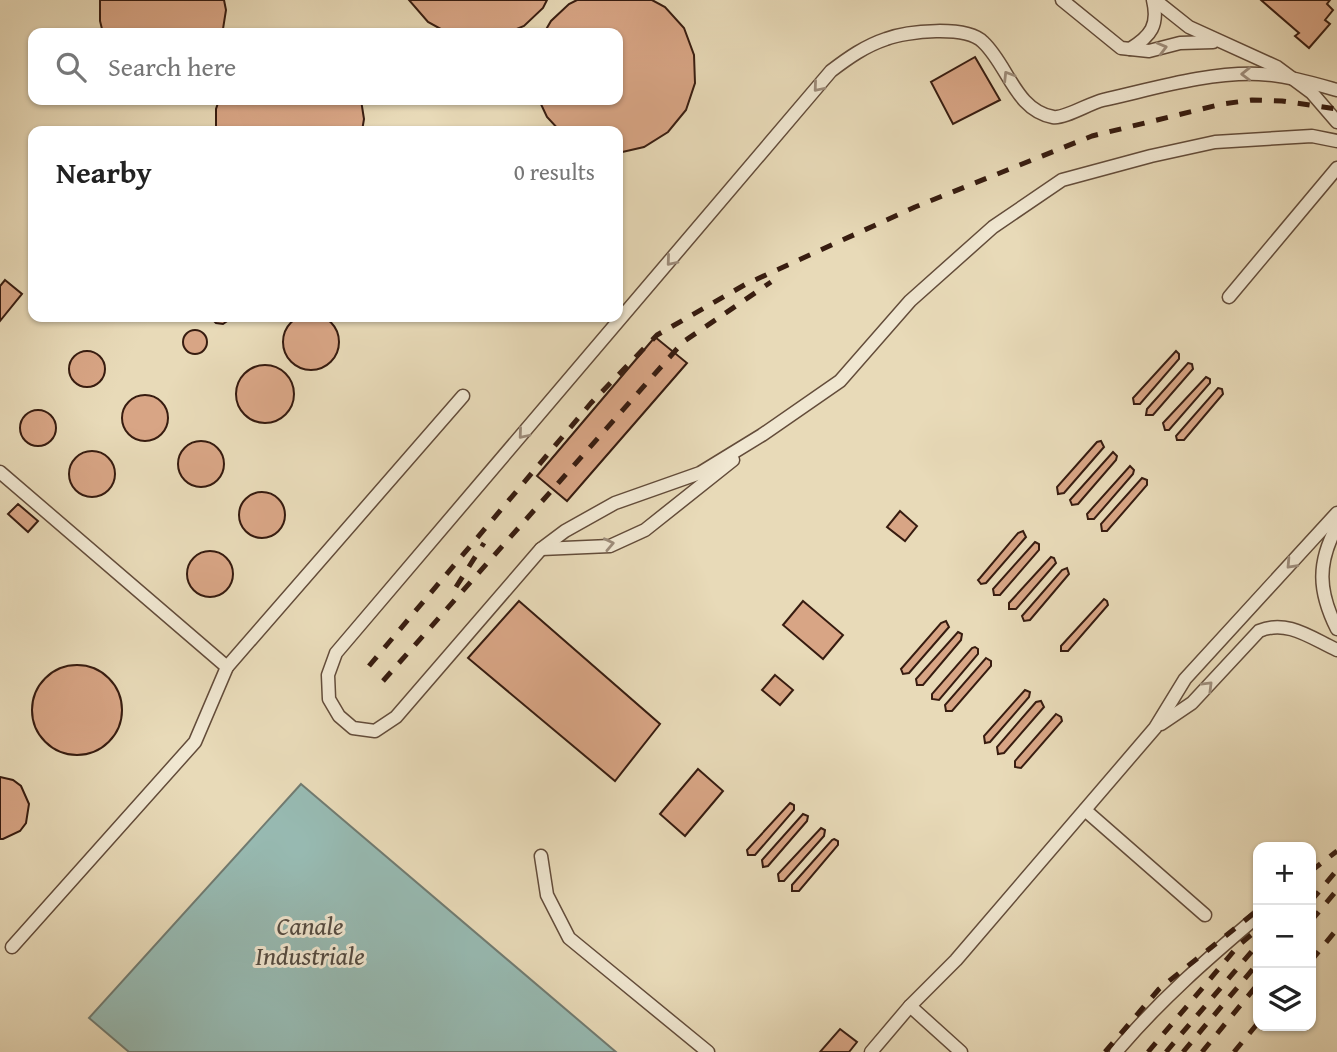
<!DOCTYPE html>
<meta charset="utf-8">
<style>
:root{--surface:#fff;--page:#f2f2f2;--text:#222;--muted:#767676;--line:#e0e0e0}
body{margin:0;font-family:"Gentium Book Plus",serif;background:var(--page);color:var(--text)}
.controls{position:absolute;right:21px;bottom:21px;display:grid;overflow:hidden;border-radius:14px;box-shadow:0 2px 5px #0004}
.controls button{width:63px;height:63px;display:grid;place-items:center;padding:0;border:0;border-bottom:2px solid var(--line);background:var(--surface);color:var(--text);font:35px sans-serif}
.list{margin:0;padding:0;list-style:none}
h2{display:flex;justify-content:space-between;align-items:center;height:91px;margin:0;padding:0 28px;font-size:30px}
h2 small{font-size:23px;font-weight:400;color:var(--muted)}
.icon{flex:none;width:38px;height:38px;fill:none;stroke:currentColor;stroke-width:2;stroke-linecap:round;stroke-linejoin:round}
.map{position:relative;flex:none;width:1337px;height:1052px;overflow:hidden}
.search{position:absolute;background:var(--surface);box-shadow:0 2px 5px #0004;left:28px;top:28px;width:595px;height:77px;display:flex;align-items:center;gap:18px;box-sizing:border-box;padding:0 24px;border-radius:14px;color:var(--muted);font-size:26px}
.panel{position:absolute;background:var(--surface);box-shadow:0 2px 5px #0004;left:28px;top:126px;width:595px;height:196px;border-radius:14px}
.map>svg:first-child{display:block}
.water{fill:#97bab2;stroke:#717b71;stroke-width:2}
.building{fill:#d8a585;stroke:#371c10;stroke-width:2}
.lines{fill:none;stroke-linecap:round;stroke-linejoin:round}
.service-casing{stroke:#634c3a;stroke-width:15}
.service{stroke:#f0e7d1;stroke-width:12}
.rail{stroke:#371c10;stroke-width:5;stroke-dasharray:12 12;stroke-linecap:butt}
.oneway{stroke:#9d8c7a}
.labels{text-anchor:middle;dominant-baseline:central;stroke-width:6;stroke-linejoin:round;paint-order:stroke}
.water-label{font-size:26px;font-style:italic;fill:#544b41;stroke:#f0e7d1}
</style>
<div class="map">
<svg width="1337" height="1052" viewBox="0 0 1337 1052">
<rect width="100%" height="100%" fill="#e8dab8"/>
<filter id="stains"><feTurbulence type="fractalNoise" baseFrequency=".00286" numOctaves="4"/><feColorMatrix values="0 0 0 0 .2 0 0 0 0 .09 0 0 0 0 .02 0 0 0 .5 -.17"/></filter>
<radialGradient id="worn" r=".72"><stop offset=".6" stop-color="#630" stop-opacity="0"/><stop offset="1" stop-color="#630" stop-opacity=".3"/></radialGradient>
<!-- water -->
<path class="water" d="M301,784L616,1052H129L89,1018Z"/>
<!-- building -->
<g class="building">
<path d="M100,0H224L226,10L223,29L221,33H103L100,21Z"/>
<path d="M409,0H547L543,8L524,26L507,33H448L428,22Z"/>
<path d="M577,0H652L665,7L684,28L694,55L695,83L686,110L668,132L644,147L618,153V131H560L547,117L539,100H618V33H544L551,21L569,4Z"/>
<path d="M1261,0H1330L1327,4L1333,10L1325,20L1330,24L1309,48L1295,36L1299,33Z"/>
<path d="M975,57L1000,100L953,124L931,82Z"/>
<path d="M219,100H361L364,119L362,131H216V109Z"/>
<path d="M5,280L22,294L0,321V286Z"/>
<circle cx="311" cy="342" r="28"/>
<path d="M210,317H233L223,324L216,323Z"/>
<circle cx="195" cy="342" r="12"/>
<path d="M655,337L687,363L567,501L537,476Z"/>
<circle cx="87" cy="369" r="18"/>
<path d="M1176,351L1179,354V359L1140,404H1134L1133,398Z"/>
<path d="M1188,363L1192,364L1193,369L1153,415H1146L1147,409Z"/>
<circle cx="265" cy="394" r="29"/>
<path d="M1206,377L1210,379V383L1169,430H1165L1163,423Z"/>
<path d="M1218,388L1222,389L1223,394L1184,440H1177L1176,436Z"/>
<circle cx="145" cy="418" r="23"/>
<circle cx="38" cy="428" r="18"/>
<path d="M1101,441L1104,447L1064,493L1058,494L1057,487L1097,442Z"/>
<circle cx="201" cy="464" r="23"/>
<circle cx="92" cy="474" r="23"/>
<path d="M1113,452L1117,456L1116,460L1078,504L1072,505L1070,500Z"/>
<path d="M1130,466L1134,470L1133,474L1094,519H1088L1087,514Z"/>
<path d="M1142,478L1147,480V485L1107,531H1102L1101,524Z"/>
<circle cx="262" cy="515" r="23"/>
<path d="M18,504L38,521L28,532L8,514Z"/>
<path d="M900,511L917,526L905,541L887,527Z"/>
<path d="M1023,531L1026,537L986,583L981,584L978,580L980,578L1018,533Z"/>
<path d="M1035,542L1039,544V550L1000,595H994L993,589Z"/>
<circle cx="210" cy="574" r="23"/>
<path d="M1051,557L1054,558L1056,563L1016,609H1009V603Z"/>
<path d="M1067,568L1069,574L1030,620L1024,621L1022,616L1062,570Z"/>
<path d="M1104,599L1107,601L1108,605L1068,651H1061V646Z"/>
<path d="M519,601L660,724L615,781L468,658Z"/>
<path d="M803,601L843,635L823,659L783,625Z"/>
<path d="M946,621L949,627L909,673L903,674L901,669L941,623Z"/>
<path d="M958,632L962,634L961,640L923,685H917L916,679Z"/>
<path d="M975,647L978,649V654L939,700L932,699V694L972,648Z"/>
<path d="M986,658L991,661V666L952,711H946L945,705Z"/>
<circle cx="77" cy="710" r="45"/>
<path d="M775,675L793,690L780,705L762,690Z"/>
<path d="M1025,690L1030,692L1029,697L990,742L985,743L984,736Z"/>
<path d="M1041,701L1044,707L1004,753L998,754L997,747L1036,702Z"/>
<path d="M1056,714L1061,717L1062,721L1021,768L1015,767V761Z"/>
<path d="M698,769L723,791L685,836L660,814Z"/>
<path d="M0,777L13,780L21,786L29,804L26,823L20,831L3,839H0Z"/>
<path d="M790,803L794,805V810L755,855H748L747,850Z"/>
<path d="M803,814L808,816L807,821L768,866L763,867L762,860Z"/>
<path d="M821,828L825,830L824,836L784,881H779L778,874Z"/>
<path d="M834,839L838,841V845L799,891H792V885L832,840Z"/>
<path d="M840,1029L857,1042L849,1052H820Z"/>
</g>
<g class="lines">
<!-- service casing -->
<g class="service-casing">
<g id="service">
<path d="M1062,0L1121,48L1149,51L1180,43L1213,42"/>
<path d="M1155,0L1189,27L1277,67L1312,93L1337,122"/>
<path d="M1130,49C1151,36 1159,25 1153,0"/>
<path d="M1337,90C1312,83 1285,75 1259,74C1207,72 1153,89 1103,100C1090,103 1064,119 1053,117C1015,110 1008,65 983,42C966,25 907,31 886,39C865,46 848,58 831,71L336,653L328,675L329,699L339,716L353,728L375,731L396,717L541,549L565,531L615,503L700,473L762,435L840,381L910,301L993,227L1062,180L1151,156L1215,142L1312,136L1337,141"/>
<path d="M1229,297L1337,168"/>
<path d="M0,472L227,667"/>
<path d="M1337,526C1317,563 1318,591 1337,629"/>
<path d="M541,549L610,546L645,530L733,460"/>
<path d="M1161,724L1192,703L1259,631C1287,619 1311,638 1337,650"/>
<path d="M1085,810L1205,915"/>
<path d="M541,856L547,895L569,938L708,1052"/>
<path d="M12,947L195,742L227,667L463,396"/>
<path d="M910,1006L961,1052"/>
<path d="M871,1052L910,1006L956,960L1155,728L1185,679L1337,513"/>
<path d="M1116,1052C1159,1001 1207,959 1258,916"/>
</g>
</g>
<!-- service -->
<use href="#service" class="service"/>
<!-- rail -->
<g class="rail">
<path d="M456,587L484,543"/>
<path d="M369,666L591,403L657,335L746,284L915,207L1092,136L1222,104L1252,100L1282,101L1337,109"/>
<path d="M383,681L683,342L771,282"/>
<path d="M1311,871L1337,851"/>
<path d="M1311,901L1337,870"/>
<path d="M1311,921L1337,890"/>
<path d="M1311,961L1337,929"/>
<path d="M1105,1052L1159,989L1258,910"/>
<path d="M1148,1052L1239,945L1258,929"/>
<path d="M1166,1052L1258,944"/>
<path d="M1183,1052L1258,963"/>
<path d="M1202,1052L1258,984"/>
<path d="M1234,1052L1258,1023"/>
</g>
</g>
<!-- one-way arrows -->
<defs><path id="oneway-chevron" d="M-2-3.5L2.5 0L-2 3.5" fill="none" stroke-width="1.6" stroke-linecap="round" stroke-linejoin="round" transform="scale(1.75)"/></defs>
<g class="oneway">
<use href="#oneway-chevron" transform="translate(1162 48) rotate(-15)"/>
<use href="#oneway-chevron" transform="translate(1246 74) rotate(179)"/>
<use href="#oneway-chevron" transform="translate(1008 76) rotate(-122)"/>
<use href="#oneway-chevron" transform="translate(818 87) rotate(130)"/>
<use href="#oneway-chevron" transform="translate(671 261) rotate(130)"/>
<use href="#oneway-chevron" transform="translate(523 434) rotate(130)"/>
<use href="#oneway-chevron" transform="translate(609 544) rotate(-12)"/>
<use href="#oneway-chevron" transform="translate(1291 564) rotate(133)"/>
<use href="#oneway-chevron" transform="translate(1208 686) rotate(-45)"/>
</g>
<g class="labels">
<!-- water labels -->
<g class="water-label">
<text x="310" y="925">Canale<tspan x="310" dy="30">Industriale</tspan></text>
</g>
</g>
<rect width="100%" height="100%" filter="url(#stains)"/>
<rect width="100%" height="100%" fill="url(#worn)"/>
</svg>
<div class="controls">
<button>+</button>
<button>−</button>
<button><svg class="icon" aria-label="layers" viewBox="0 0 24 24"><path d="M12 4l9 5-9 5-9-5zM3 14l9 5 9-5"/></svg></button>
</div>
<div class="search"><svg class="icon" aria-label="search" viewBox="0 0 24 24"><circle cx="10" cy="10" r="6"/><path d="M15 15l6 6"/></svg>Search here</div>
<section class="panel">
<h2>Nearby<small>0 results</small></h2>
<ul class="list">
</ul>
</section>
</div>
